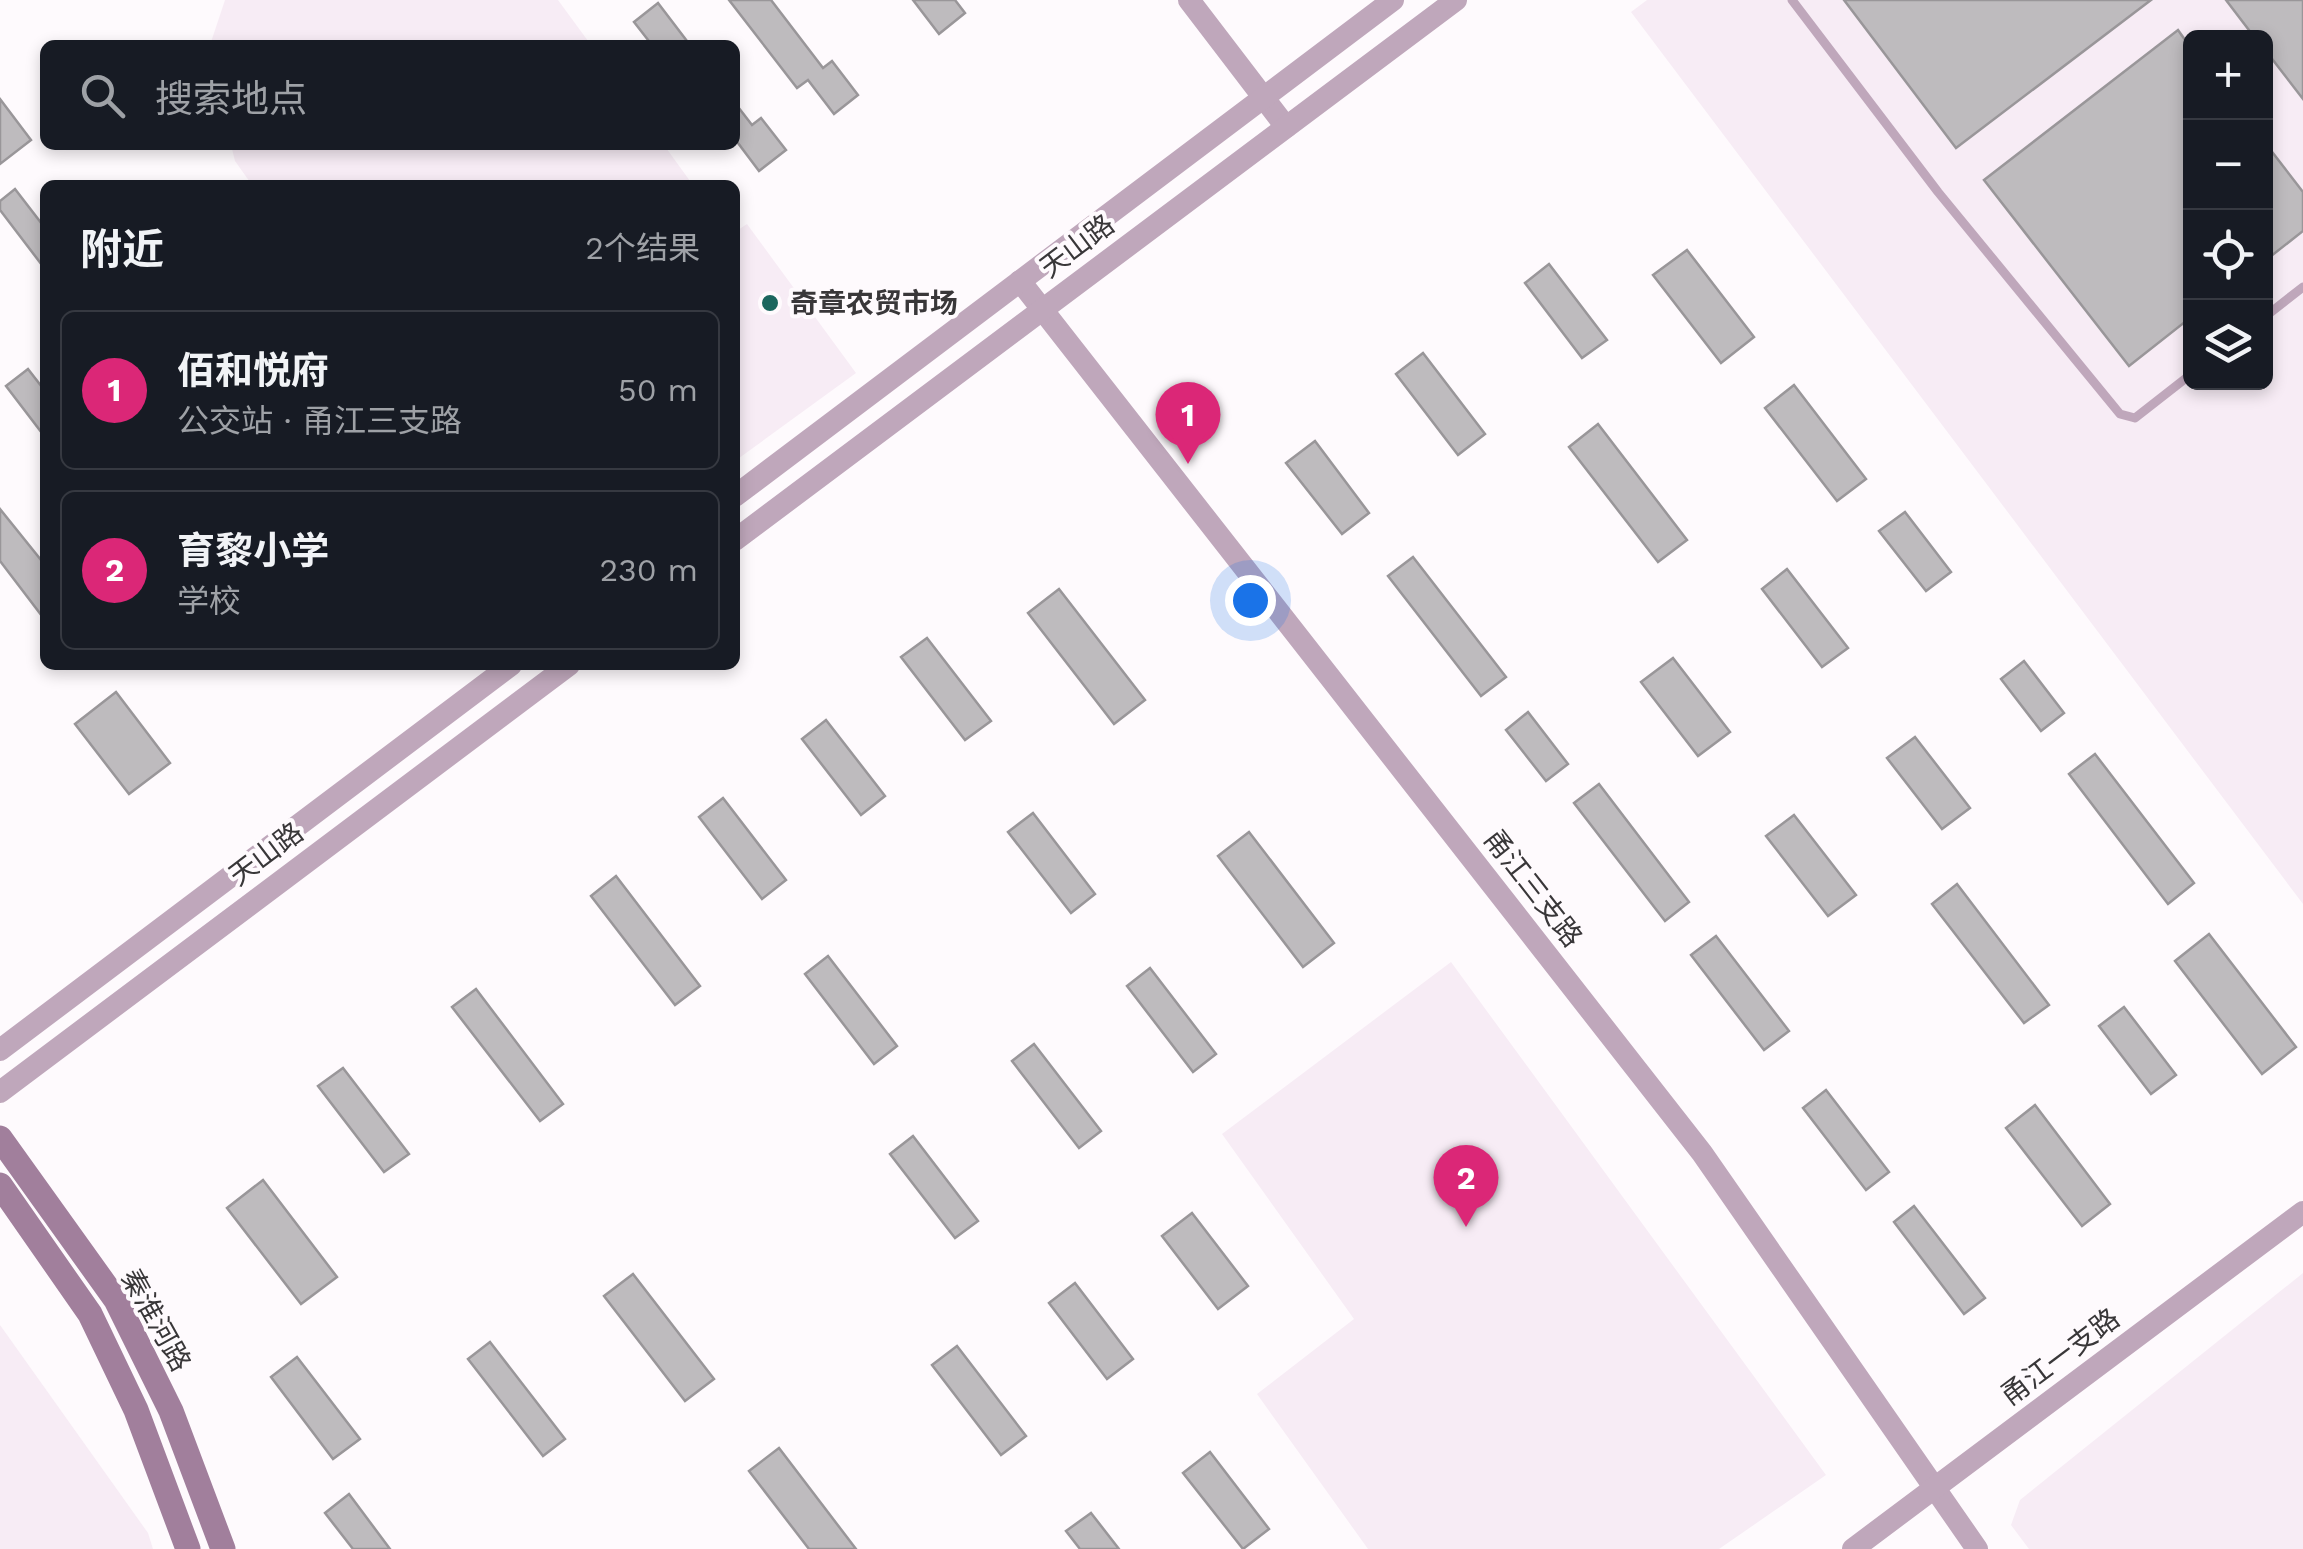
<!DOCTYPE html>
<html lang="zh">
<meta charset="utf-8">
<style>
:root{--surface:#171b24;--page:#242831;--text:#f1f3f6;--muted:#9ea1a6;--line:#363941;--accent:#db2777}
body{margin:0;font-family:"Work Sans","Noto Sans SC",sans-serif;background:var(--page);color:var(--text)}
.controls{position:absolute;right:30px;top:30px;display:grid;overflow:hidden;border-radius:15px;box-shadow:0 5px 15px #0003}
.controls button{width:90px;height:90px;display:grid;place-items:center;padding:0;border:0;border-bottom:2px solid var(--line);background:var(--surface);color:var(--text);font:50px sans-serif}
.you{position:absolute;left:1250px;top:600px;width:35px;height:35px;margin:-25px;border:8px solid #fff;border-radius:50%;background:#1a73e8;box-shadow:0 0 0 15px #1a73e833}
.badge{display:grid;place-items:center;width:65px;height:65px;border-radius:50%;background:var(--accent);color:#fff;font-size:32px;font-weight:700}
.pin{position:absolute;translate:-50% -82px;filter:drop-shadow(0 2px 5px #0008)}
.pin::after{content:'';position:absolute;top:52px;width:35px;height:30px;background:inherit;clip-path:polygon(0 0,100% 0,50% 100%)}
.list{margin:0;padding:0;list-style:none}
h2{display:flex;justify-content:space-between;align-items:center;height:130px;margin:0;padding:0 40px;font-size:42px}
h2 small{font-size:32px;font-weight:400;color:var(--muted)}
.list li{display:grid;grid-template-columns:65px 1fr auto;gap:30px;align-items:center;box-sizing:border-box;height:160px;margin:0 20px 20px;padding:0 20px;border:2px solid var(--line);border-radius:15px}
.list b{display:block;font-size:38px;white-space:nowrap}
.list p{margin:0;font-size:32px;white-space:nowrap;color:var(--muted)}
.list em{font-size:32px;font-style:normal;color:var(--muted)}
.icon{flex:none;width:55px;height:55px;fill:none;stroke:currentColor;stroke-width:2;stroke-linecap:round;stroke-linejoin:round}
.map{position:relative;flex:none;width:2303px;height:1549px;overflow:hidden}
.search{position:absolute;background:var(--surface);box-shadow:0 5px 15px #0003;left:40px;top:40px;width:700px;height:110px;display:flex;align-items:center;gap:25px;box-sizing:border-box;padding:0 35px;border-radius:15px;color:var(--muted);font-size:38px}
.panel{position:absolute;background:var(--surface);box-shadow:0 5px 15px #0003;left:40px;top:180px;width:700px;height:490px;border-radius:15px}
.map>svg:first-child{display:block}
.built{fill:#f7ecf5;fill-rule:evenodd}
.building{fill:#bebbbe;stroke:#999699;stroke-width:2.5}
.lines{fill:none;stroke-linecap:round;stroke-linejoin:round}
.service{stroke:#bfa7bb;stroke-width:9}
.tertiary{stroke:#bfa7bb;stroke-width:22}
.secondary{stroke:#a17f9c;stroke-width:25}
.poi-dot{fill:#1b665e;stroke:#fefafd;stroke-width:4}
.labels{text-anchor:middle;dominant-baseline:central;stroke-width:8;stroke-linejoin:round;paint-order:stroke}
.street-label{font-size:28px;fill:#393739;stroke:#fefafd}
.poi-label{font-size:28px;font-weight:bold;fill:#393739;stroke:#fefafd;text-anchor:start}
</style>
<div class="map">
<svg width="2303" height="1549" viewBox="0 0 2303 1549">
<rect width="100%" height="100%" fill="#fefafd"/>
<!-- built -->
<g class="built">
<path d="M225,0H558L591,45H210Z"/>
<path d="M1647,0H2303V904L1631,12ZM2190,38H2266V382H2190Z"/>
<path d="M231,145H664L690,181L683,185H252L235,161Z"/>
<path d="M747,224L856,373L735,461V232Z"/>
<path d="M1451,962L1826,1475L1719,1549H1368L1257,1394L1354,1319L1222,1134Z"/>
<path d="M2303,1273V1549H2029L2011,1525L2020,1500Z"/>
<path d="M0,1325L148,1533L153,1549H0Z"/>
</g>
<!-- building -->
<g class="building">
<path d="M729,0H771L823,68L832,61L858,95L834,114L808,80L797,88Z"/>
<path d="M913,0H955L965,13L939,34Z"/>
<path d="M1844,0H2151L1956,148Z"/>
<path d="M2226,0H2303V99L2266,51V38H2255Z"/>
<path d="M658,3L690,45H652L634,22Z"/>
<path d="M2178,30L2190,47V318L2129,366L1984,180Z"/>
<path d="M0,99L31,140L0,164Z"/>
<path d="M735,103L752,125L761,118L786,150L759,171L735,139Z"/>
<path d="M2266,144L2303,192V231L2266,260Z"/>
<path d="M15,189L45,228V269L0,210V201Z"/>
<path d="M1687,250L1754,337L1721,363L1653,275Z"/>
<path d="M1549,264L1607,340L1582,358L1525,283Z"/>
<path d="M1423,353L1485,434L1458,455L1396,374Z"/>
<path d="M28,369L45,391V437L6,386Z"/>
<path d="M1794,385L1866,479L1837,501L1765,408Z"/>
<path d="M1598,424L1687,540L1658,562L1569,447Z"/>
<path d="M1315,441L1369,513L1342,534L1286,463Z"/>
<path d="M0,509L45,565V620L0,561Z"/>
<path d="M1905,512L1951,572L1926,591L1879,531Z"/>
<path d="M1413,557L1506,677L1481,696L1388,576Z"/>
<path d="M1787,569L1848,648L1822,667L1762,589Z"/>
<path d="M1059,589L1145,700L1114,724L1028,613Z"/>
<path d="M927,638L991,721L965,740L901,657Z"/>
<path d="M1673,658L1730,732L1698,756L1641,682Z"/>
<path d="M2024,661L2064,713L2041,731L2001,679Z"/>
<path d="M116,692L170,763L129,794L75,724Z"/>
<path d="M1528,712L1568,764L1546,781L1506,730Z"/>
<path d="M826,720L885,796L861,815L802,739Z"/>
<path d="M1915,737L1970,808L1942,829L1887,758Z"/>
<path d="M2095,754L2194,883L2168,904L2069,774Z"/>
<path d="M1599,784L1689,902L1665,921L1574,803Z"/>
<path d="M723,798L786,880L762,899L699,817Z"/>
<path d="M1033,813L1095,894L1071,913L1008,832Z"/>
<path d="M1794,815L1856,895L1828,916L1766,836Z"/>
<path d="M1249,832L1334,943L1303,967L1218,856Z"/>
<path d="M616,876L700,986L675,1005L591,896Z"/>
<path d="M1957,884L2049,1005L2024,1023L1932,904Z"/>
<path d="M2209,934L2296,1047L2262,1074L2175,961Z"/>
<path d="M1716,936L1789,1031L1764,1050L1691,955Z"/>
<path d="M828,956L897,1046L874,1064L805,974Z"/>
<path d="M1150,968L1216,1054L1193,1072L1127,986Z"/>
<path d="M476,989L563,1104L540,1121L452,1007Z"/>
<path d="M2124,1007L2176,1075L2151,1094L2099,1026Z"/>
<path d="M1034,1044L1101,1131L1079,1148L1012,1061Z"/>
<path d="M343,1068L409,1154L384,1172L318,1086Z"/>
<path d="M1826,1090L1889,1172L1866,1190L1803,1108Z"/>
<path d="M2035,1105L2110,1204L2082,1226L2006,1128Z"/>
<path d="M913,1136L978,1221L955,1238L890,1154Z"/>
<path d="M263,1180L337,1277L301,1304L227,1208Z"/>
<path d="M1914,1206L1985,1298L1964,1314L1894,1222Z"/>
<path d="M1192,1213L1248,1286L1218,1309L1162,1236Z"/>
<path d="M633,1274L714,1379L685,1401L604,1296Z"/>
<path d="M1075,1283L1133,1359L1107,1379L1049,1303Z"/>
<path d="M490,1342L565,1439L543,1456L468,1359Z"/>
<path d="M957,1346L1026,1436L1001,1455L932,1365Z"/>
<path d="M297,1357L360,1439L333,1459L271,1377Z"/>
<path d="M779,1448L856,1549H809L749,1471Z"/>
<path d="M1210,1452L1269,1529L1243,1549L1183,1473Z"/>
<path d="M349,1494L390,1549H353L325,1513Z"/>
<path d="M1091,1513L1119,1549H1080L1066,1531Z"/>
</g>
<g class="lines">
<!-- service -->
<g class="service">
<path d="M1792,0L1938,192L2120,414L2135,418L2190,375"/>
<path d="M2266,316L2303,287"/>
</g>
<!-- tertiary -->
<g class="tertiary">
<path d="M1189,0L1286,127"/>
<path d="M1020,281L1702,1153L1977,1549"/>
<path d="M735,496L1393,0"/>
<path d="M735,540L1456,0"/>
<path d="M0,1050L511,665"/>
<path d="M0,1092L569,665"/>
<path d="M1853,1549L2303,1212"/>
</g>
<!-- secondary -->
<g class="secondary">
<path d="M0,1138L116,1300L171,1411L223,1549"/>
<path d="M0,1185L90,1314L136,1410L188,1549"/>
</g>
</g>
<!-- markers -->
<circle class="poi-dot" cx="770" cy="303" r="10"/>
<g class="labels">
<!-- street labels -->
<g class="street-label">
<text transform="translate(1077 246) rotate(-37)">天山路</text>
<text transform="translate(266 854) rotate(-37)">天山路</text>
<text transform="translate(1533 888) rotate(52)">甬江三支路</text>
<text transform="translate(156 1320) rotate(61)">秦淮河路</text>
<text transform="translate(2060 1357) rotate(-37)">甬江一支路</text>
</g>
<!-- poi labels -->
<g class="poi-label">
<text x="790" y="303">奇章农贸市场</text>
</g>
</g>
</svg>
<div class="controls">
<button>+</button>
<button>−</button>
<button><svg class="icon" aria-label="locate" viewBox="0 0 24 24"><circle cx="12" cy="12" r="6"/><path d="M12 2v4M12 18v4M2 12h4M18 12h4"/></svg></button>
<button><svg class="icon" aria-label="layers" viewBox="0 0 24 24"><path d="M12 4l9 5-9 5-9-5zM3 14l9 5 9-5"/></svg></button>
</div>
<div class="you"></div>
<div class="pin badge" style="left:1188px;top:464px">1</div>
<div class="pin badge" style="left:1466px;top:1227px">2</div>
<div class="search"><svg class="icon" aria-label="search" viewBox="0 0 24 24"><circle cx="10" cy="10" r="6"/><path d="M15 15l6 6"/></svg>搜索地点</div>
<section class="panel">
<h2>附近<small>2个结果</small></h2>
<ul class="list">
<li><span class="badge">1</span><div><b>佰和悦府</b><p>公交站 · 甬江三支路</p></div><em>50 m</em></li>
<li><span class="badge">2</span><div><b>育黎小学</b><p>学校</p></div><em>230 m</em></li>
</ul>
</section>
</div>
